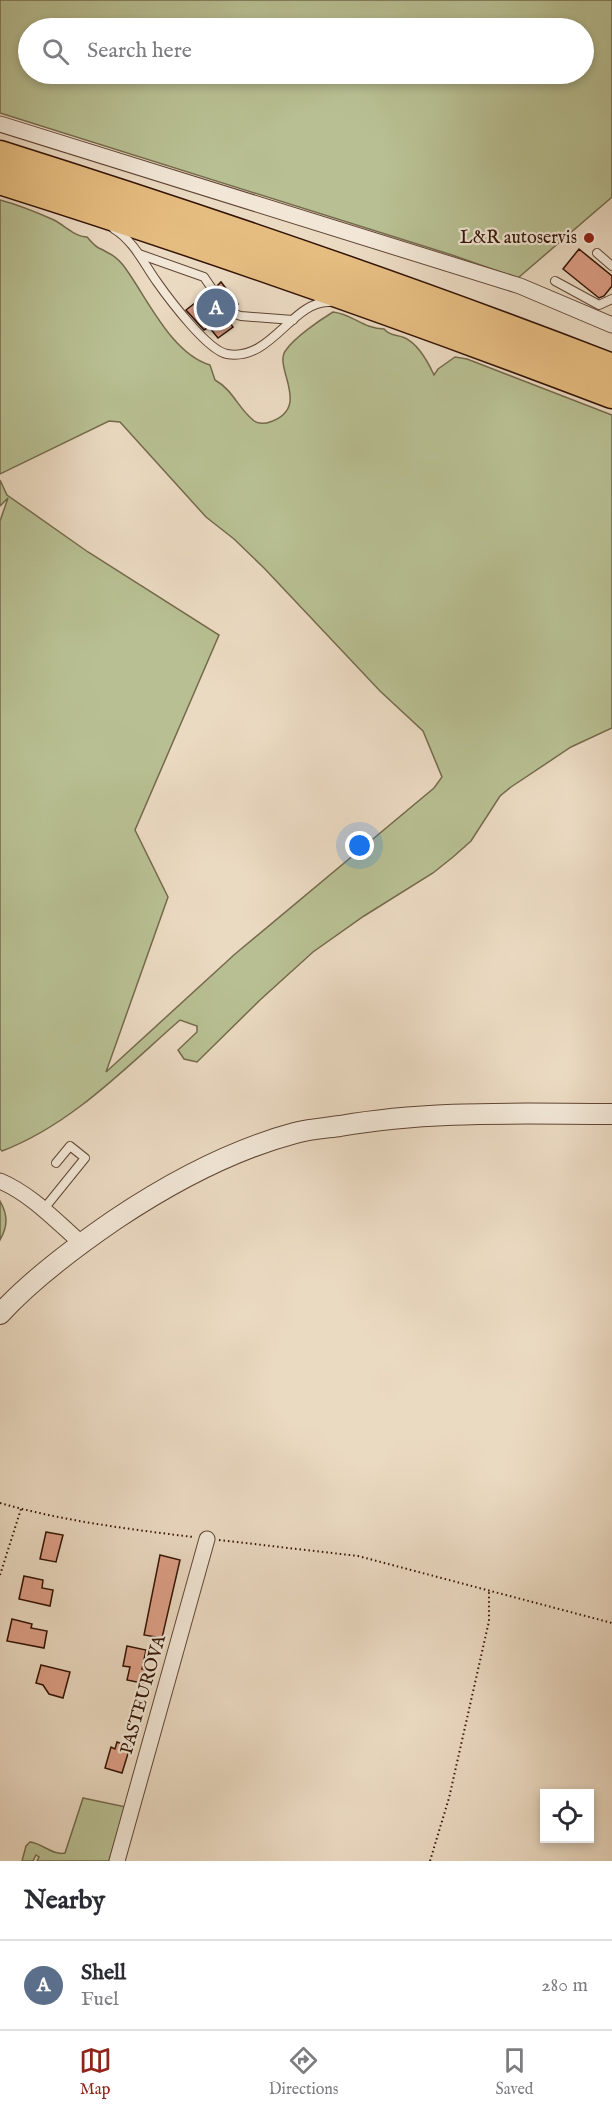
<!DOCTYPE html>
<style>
:root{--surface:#fff;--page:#f2f2f3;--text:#2b2b33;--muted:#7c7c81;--line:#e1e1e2;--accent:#8f2418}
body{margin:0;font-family:"IM FELL English",serif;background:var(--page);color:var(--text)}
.controls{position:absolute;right:18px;bottom:18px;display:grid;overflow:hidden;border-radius:0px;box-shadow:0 3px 9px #0003}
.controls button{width:54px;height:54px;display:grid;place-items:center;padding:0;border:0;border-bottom:2px solid var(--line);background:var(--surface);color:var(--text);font:30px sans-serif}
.you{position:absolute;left:360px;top:846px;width:21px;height:21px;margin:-15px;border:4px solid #fff;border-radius:50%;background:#1a73e8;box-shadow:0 0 0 9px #1a73e833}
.badge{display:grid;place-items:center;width:39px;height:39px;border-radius:50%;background:var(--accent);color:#fff;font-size:20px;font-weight:700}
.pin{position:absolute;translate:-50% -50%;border:3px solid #fff;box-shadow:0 2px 6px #0006}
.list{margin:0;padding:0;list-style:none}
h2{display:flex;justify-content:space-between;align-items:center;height:78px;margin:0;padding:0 24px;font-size:26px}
h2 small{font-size:20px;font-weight:400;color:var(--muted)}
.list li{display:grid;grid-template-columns:39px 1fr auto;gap:18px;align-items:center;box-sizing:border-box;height:90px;padding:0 24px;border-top:2px solid var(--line)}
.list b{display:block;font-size:22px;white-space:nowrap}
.list p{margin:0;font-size:20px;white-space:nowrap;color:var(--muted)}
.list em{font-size:20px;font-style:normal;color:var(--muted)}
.icon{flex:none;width:33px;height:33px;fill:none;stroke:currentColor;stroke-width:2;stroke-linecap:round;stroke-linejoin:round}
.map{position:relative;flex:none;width:612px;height:1861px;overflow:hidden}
.search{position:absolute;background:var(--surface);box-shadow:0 3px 9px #0003;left:18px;right:18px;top:18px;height:66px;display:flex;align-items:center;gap:15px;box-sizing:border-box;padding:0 21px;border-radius:33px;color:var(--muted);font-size:22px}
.sheet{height:168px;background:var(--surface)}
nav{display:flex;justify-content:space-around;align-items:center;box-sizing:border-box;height:84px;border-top:2px solid var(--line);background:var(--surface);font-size:16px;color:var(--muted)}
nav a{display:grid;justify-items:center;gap:3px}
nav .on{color:var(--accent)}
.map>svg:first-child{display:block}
.green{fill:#b8c093;stroke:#756a4c;stroke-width:1.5;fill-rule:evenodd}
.building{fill:#dd9f86;stroke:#321304;stroke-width:1.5}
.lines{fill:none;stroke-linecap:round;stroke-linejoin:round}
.service-casing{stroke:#604534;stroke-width:10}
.minor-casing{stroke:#604534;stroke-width:17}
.tertiary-casing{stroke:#604534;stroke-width:22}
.motorway-casing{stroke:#321304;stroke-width:31}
.path{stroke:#321304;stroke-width:2;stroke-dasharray:1.5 3;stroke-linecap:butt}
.service{stroke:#f2e7d7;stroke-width:8}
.minor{stroke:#f2e7d7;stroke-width:15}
.tertiary{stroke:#f2e7d7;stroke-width:20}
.motorway{stroke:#e6bd81;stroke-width:28}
.poi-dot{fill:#8f2418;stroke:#f2e7d7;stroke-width:2}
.labels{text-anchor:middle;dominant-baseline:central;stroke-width:4.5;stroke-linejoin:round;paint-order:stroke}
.poi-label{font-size:18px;fill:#321304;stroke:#f2e7d7;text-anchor:end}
.street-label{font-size:18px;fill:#321304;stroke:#f2e7d7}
</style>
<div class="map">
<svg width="612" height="1861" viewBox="0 0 612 1861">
<rect width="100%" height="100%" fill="#ebdac2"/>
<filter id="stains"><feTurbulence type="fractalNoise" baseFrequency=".00333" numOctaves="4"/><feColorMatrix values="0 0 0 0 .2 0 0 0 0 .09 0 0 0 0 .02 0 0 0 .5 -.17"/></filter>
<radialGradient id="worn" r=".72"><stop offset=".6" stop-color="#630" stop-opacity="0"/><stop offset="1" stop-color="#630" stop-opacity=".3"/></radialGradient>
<!-- green -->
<g class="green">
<path d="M0,0H612V197L518,278L452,255L0,113ZM28,28H584V74H28Z"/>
<path d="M0,200C19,205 36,212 54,220C64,225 75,237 87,237C91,241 95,247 101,249C110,254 116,256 123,265C146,295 170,353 210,365L215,380C233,390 238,408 253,420C257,424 265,424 270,422C313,407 272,367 286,350C295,337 320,320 333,312C352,314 364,329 384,329C391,337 397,334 405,338C418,344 428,362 434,375L438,369L455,357L467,359L612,415V728L571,747L511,787L500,796L471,841L453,857L433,873L364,916L313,952L260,1000L197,1062L184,1059L178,1050L197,1032V1026L180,1020C125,1068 71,1125 2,1151L0,1149V521L8,498L0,506V480L7,495L88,552L219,635L135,830L168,897L106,1072L235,954L434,788L442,777L423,731L380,691L264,568L234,539L206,517L120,422L109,421L0,474Z"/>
<path d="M0,1201C8,1215 8,1226 0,1240Z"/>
<path d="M83,1798L126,1807L109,1861H37L39,1857L36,1855L33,1861H22L26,1846L30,1842C42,1843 53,1856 65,1853Z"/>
</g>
<!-- building -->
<g class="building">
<path d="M579,249L612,276V286L604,296L599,298L563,269Z"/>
<path d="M221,282L238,304L233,307L217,286Z"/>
<path d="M208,293L233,327L218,338L209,327L204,330L186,310Z"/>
<path d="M46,1532L63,1535L56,1562L40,1559Z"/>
<path d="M160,1555L180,1560L162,1638L144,1635Z"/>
<path d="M24,1576L43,1580L42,1588L53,1590L50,1606L19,1599Z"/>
<path d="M12,1619L32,1624L31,1628L47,1631L44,1648L7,1641Z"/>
<path d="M127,1646L146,1650L142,1669H145L142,1683L127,1680L130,1667L123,1666Z"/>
<path d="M41,1665L70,1672L63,1698L49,1694L43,1685L36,1683Z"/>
<path d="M117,1742L130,1747L122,1773L105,1768L111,1747L115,1749Z"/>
</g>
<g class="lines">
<!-- service casing -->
<g class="service-casing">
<g id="service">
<path d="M114,229C134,241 144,264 157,282C169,299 208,351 227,354C271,362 292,301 329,302"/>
<path d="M597,253L612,266"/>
<path d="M139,254L204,277L228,312L241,316L293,320"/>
<path d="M555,281L599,305L612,299"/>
<path d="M43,1210L85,1158L70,1146L56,1163"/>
</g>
</g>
<!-- minor casing -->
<g class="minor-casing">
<g id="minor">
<path d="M0,124L520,286L612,325"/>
<path d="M0,1181C31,1194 56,1221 81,1243"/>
<path d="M117,1861L207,1539"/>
</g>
</g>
<!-- tertiary casing -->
<g class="tertiary-casing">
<path id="tertiary" d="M0,1314C33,1278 75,1247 116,1219C170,1183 231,1150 295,1133C310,1129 325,1128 340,1126C430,1110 521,1114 612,1114"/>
</g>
<!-- motorway casing -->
<g class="motorway-casing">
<g id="motorway">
<path d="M0,155C206,220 410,290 612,368"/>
<path d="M0,180C206,245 410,317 612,394"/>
</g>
</g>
<!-- path -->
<g class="path">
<path d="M0,1503C63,1521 128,1529 193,1537"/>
<path d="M219,1540L358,1556L612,1623"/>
<path d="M0,1575L21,1509"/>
<path d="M430,1861L449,1798L489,1621V1591"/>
</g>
<!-- service -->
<use href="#service" class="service"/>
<!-- minor -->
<use href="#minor" class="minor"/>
<!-- tertiary -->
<use href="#tertiary" class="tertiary"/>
<!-- motorway -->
<use href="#motorway" class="motorway"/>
</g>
<!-- markers -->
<circle class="poi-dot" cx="589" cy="238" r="6"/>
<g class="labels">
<!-- poi labels -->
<g class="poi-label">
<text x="577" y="238">L&amp;R autoservis</text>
</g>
<!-- street labels -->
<g class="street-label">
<text transform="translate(144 1695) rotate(-74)">PASTEUROVA</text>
</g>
</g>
<rect width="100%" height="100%" filter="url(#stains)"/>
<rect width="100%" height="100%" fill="url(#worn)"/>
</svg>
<div class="controls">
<button><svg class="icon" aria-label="locate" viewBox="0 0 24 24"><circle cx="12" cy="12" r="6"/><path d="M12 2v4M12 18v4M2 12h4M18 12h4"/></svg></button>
</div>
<div class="you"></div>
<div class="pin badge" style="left:216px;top:308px;background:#5c6f8a">A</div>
<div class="search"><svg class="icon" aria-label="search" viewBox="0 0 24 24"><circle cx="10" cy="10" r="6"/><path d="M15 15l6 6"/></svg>Search here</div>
</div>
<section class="sheet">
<h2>Nearby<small></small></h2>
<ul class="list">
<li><span class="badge" style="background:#5c6f8a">A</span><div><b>Shell</b><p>Fuel</p></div><em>280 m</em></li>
</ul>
</section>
<nav>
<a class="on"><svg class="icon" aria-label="map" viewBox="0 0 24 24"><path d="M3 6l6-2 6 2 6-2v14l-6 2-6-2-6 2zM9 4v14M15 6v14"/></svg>Map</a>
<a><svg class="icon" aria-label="directions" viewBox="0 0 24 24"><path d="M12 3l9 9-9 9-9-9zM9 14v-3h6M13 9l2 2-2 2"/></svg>Directions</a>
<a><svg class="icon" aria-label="saved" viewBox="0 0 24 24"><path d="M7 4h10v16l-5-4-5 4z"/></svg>Saved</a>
</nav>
